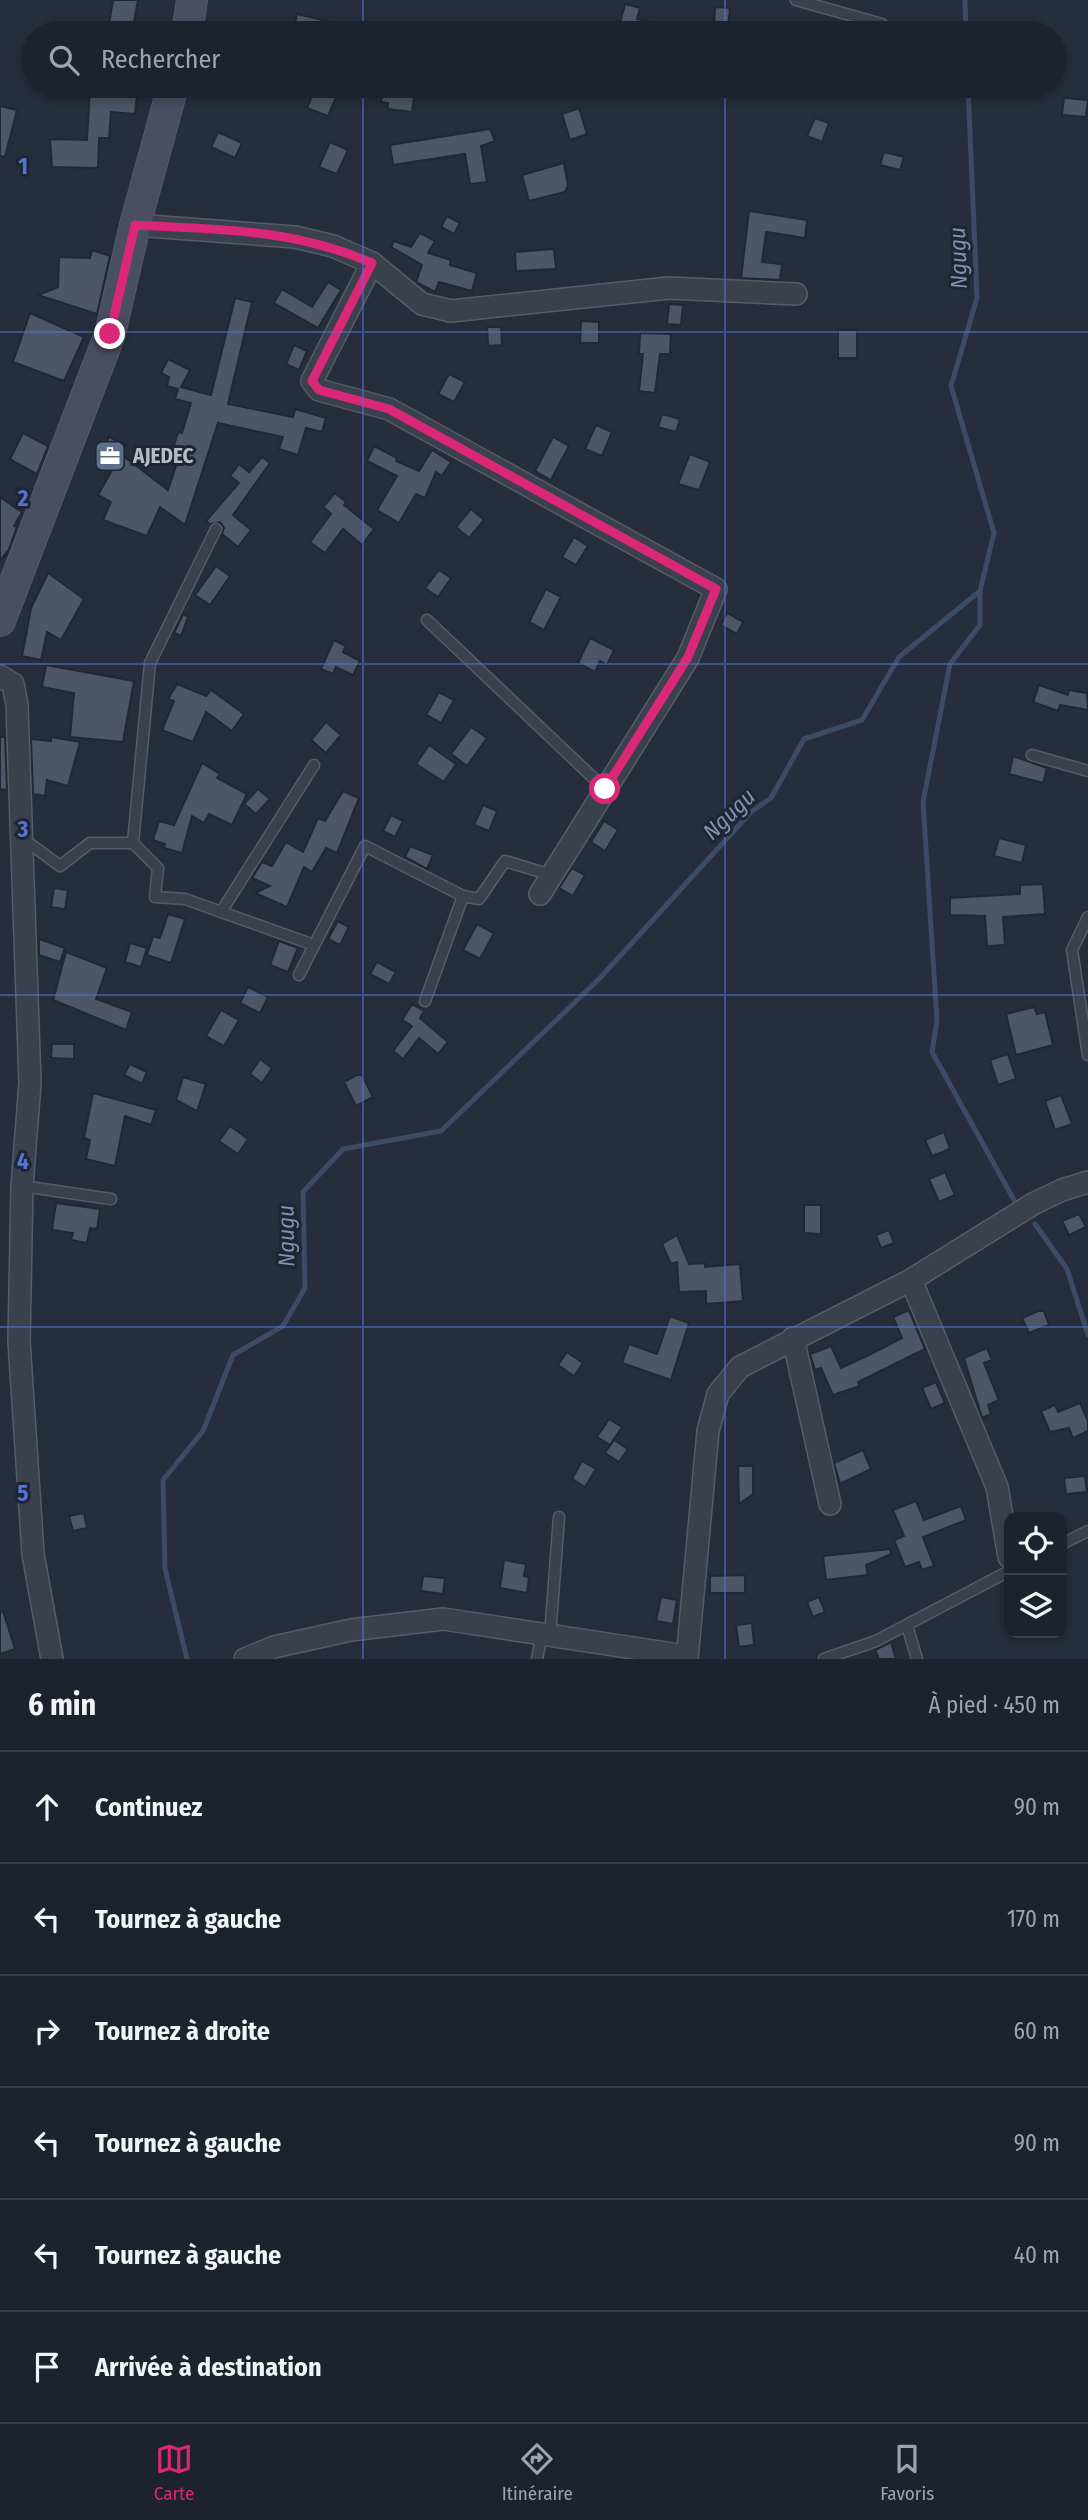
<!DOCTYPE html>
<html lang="fr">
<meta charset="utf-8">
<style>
:root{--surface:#1c222e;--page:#292f3a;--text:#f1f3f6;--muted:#a0a4aa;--line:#3a3f4a;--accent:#db2777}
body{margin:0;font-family:"Fira Sans Condensed",sans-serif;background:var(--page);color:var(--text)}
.controls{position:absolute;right:21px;bottom:21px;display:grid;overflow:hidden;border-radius:14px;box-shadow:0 4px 10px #0003}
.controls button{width:63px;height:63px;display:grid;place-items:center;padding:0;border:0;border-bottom:2px solid var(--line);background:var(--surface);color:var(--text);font:35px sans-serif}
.stop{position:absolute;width:21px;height:21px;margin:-16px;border:5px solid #db2777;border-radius:50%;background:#fff}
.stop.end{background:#db2777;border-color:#fff;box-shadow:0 2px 7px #0008}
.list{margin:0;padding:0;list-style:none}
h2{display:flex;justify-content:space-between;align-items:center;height:91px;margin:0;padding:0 28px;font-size:30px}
h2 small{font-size:23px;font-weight:400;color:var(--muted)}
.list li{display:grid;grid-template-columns:46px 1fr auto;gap:21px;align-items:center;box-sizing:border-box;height:112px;padding:0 28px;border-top:2px solid var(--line)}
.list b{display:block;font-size:26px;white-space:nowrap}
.list em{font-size:23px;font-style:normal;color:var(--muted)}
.icon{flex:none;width:38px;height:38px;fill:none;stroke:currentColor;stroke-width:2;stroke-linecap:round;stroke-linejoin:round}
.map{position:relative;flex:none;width:1088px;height:1659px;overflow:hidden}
.search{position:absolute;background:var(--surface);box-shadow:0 4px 10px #0003;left:21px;right:21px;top:21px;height:77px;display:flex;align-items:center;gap:18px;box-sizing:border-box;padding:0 24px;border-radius:38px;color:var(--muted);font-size:26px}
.sheet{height:763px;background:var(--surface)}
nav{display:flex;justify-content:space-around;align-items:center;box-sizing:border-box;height:98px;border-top:2px solid var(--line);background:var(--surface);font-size:19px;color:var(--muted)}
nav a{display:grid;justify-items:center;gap:4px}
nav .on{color:var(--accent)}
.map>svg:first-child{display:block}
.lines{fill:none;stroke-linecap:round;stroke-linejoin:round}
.stream{stroke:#3d4b64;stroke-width:5}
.building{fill:#4d5666;stroke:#212734;stroke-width:2}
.service-casing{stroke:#555c68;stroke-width:13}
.minor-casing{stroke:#555c68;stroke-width:24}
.secondary-casing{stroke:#555c68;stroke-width:32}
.service{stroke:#3a414d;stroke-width:10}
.minor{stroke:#3a414d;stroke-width:21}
.secondary{stroke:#494f60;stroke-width:30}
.route{stroke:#db2777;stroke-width:9}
.grid{fill:none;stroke:#5374d2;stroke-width:2;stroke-opacity:0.55}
.labels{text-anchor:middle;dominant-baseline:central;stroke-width:6;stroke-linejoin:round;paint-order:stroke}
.poi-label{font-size:21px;font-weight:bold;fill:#b6bcc8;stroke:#1f2532;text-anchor:start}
.water-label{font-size:23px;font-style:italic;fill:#8090ad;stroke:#1f2532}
.grid-label{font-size:23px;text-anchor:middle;font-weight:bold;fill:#5374d2;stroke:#1f2532;stroke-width:6;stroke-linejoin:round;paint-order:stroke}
</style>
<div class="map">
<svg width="1088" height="1659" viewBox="0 0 1088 1659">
<rect width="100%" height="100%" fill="#262e3d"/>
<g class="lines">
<!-- stream -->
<g class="stream">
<path d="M965,0L966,33"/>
<path d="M980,591V625L950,664L923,802L937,1021L932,1052L1014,1200"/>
<path d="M1035,1224L1067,1269L1088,1335"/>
<path d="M187,1659L165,1569L163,1480L203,1431L233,1355L283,1326L305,1288L303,1192L343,1149L441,1131L600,978L751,812L771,798L804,739L862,720L899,657L980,591L994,533L951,386L977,298L968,86"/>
</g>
</g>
<!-- building -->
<g class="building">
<path d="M113,0H138L132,33L108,30Z"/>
<path d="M625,4L640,8L637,19L648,21L645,33L618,31Z"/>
<path d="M715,7L730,8L728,29L714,28Z"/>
<path d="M297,14L357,28V33H293Z"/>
<path d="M90,86H138L135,114L111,112L109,138H99L98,168L52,167L50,139L87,140Z"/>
<path d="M316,86L337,95L328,116L307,108Z"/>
<path d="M384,86L415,90L412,112L388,109V103L381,102Z"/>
<path d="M1064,98L1088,100L1086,117L1062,115Z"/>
<path d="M0,106L17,110L5,157L0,156Z"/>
<path d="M579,108L587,134L570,140L562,114Z"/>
<path d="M815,118L829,123L822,142L807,136Z"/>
<path d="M490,129L495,141L481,146L487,182L470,184L465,154L393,165L390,145Z"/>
<path d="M218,132L242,143L235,158L211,147Z"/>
<path d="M330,142L348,150L337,174L319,167Z"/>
<path d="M884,152L904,157L900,170L880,165Z"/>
<path d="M564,163L568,186L565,192L529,201L522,175Z"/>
<path d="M749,211L807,220L805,238L766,232L762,262L782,264L780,280L741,278Z"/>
<path d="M447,216L460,223L454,234L441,227Z"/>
<path d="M420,233L435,241L428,253L451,260L450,265L477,273L472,291L439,282L435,292L416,282L422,265L391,247L394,241L411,247Z"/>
<path d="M554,249L556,269L516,271L515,252Z"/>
<path d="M92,250L110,256L97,314L38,295L58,287L59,257L90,258Z"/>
<path d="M328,282L341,290L318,328L274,303L282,289L312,307Z"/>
<path d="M235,298L252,302L228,404L293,417L295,409L326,418L322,432L306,428L298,455L279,449L283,437L218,423L185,525L160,507L147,536L103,520L111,502L98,495L115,465L99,457L109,437L126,445L122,455L168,490L181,451L173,449L178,432L182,433L191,403L175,399L178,389L167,386L169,377L161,373L168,359L190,370L181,387L211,395Z"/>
<path d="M669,304L683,305L681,325L667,324Z"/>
<path d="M30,313L84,337L64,381L13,362Z"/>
<path d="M581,321L599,322V343H580Z"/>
<path d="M487,327H501L502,345L488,346Z"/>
<rect x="838" y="330" width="19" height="28"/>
<path d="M640,333L671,334L670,354H660L655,393L639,391L643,354H639Z"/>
<path d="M294,345L307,351L299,370L286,364Z"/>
<path d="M449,374L465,382L454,402L438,394Z"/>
<path d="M662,414L680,419L676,432L658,427Z"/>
<path d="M596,425L612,432L602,456L585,449Z"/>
<path d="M23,433L48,446L37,474L10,459Z"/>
<path d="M553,437L569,446L551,480L535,471Z"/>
<path d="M374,446L397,458L396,461L419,471L432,450L451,462L442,476L436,472L425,498L416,494L399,523L377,510L397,476L367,461Z"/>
<path d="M690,454L710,462L699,490L678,484Z"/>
<path d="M262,457L270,463L233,515L251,530L238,547L222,534L224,528L220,522L210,524L206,521L239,483L230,476L239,464L249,472Z"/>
<path d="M335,493L346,502L344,505L374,529L362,545L343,529L325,553L310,542L331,514L323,507Z"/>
<path d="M0,497L22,512L14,526L17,527L9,549L0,561Z"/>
<path d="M471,509L484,520L469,538L456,527Z"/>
<path d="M574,537L588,546L576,565L562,557Z"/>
<path d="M216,566L230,576L210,605L195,595Z"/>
<path d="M439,570L451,578L438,597L425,588Z"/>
<path d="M48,573L84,599L61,640L47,632L41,660L22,656L31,608Z"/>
<path d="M546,589L561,597L544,630L529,622Z"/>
<path d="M727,613L743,622L737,634L721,625Z"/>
<path d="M183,614L188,617L181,636L174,633Z"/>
<path d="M590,638L614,650L607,665L600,661L595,672L578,663Z"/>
<path d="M334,640L346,646L343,652L360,661L353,675L336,667L333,674L321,669Z"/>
<path d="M46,665L134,681L123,742L70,737L74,693L42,687Z"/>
<path d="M177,684L206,696L211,690L244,714L232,731L206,712L193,742L162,730L174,701L168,699Z"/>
<path d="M1039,685L1068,695L1069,690L1087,693L1088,710L1060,705L1058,711L1033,702Z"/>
<path d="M439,692L454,700L441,723L426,715Z"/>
<path d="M326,722L341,735L326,753L311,740Z"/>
<path d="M471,727L487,738L467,766L451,754Z"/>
<path d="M0,737H5L7,790L0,789Z"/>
<path d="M51,737L80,742L68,786L47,780L45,796L33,794L31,739L51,741Z"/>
<path d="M429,745L456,764L444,782L416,764Z"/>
<path d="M1013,756L1047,768L1043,783L1009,774Z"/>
<path d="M202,763L220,774L217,778L247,794L232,825L209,814L204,823L192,816L182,853L164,848L165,844L153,840L159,821L174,825Z"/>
<path d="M258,789L270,799L256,814L244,804Z"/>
<path d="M343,791L359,798L337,853L326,848L312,872L304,867L287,907L255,893L270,886L252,878L262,862L272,866L286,842L303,852L318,818L325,821Z"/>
<path d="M483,805L497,811L489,831L474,825Z"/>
<path d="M391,815L403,821L395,837L383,831Z"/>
<path d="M604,821L618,830L605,851L591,842Z"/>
<path d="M999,838L1026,845L1022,863L994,856Z"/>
<path d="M410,846L433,855L427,869L405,857Z"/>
<path d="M572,868L585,875L573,896L559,888Z"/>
<path d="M1043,884L1045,914L1003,917L1005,945L987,946L985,916L950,915V898L1020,894V885Z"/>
<path d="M54,888L68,890L65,909L51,907Z"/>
<path d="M168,914L185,919L171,963L147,955L153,936L160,938Z"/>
<path d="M338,921L349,927L340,945L328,939Z"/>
<path d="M477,924L494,933L480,959L463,950Z"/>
<path d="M39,939L65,948L60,962L39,955Z"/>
<path d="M279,941L298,948L288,972L270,965Z"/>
<path d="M130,943L147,948L141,967L125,962Z"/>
<path d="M66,952L107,968L96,999L132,1012L126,1030L53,1000Z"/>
<path d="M377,962L396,972L389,984L370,974Z"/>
<path d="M248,987L268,997L260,1013L240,1003Z"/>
<path d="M412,1004L424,1011L420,1018L448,1042L438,1054L419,1038L403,1059L393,1051L412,1026L402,1020Z"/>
<path d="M1034,1007L1037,1014L1045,1012L1053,1045L1016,1055L1006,1014Z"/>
<path d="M221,1010L239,1020L224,1046L206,1036Z"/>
<path d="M52,1044H74V1059L51,1058Z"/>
<path d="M1008,1054L1016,1079L998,1085L990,1060Z"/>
<path d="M260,1059L272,1068L262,1083L250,1074Z"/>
<path d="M130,1064L147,1072L142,1084L124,1075Z"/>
<path d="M357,1075H362L373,1097L356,1106L344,1082Z"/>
<path d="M183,1077L206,1084L197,1111L176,1100Z"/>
<path d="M93,1093L156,1110L151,1125L125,1116L115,1166L86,1159L90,1140L84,1138Z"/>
<path d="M1061,1095L1072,1124L1055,1130L1045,1101Z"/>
<path d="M230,1126L248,1139L238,1154L219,1141Z"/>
<path d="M944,1132L950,1149L932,1156L925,1140Z"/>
<path d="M945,1172L955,1195L939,1202L929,1179Z"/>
<path d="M56,1203L100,1209L97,1229L90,1228L87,1243L71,1240L73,1233L52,1230Z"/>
<path d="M804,1205H821V1234L804,1233Z"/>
<path d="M1079,1214L1086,1227L1069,1235L1062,1221Z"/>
<path d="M889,1230L894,1243L881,1248L876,1235Z"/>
<path d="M677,1235L689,1264L705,1263V1267L740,1264L743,1301L706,1304V1291L679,1292L677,1262L671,1264L662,1244Z"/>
<path d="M909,1310L925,1349L858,1382L860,1386L833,1395L821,1368L815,1370L810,1354L831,1346L841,1368L869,1355L902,1338L893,1317Z"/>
<path d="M1038,1311H1044L1049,1325L1029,1333L1022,1318Z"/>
<path d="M670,1316L689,1323L671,1380L622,1363L629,1344L657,1354Z"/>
<path d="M987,1348L992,1360L984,1363L999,1400L988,1405L991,1414L982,1418L964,1358Z"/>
<path d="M567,1352L583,1363L574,1376L558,1365Z"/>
<path d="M936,1382L945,1403L931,1409L922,1388Z"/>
<path d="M1080,1403L1088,1421V1431L1073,1438L1069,1428L1050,1432L1041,1411L1055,1405L1058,1412Z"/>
<path d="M609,1419L622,1427L610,1445L597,1437Z"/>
<path d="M614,1440L628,1449L619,1462L605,1453Z"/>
<path d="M863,1450L871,1469L840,1484L834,1463Z"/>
<path d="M582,1461L596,1469L585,1487L572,1479Z"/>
<path d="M738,1466H753V1494L739,1504Z"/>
<path d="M1085,1476L1087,1492L1066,1494L1064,1478Z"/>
<path d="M916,1501L924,1520L961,1506L966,1520L923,1537L934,1566L922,1570L919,1562L905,1567L894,1540L904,1536L893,1510Z"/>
<path d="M84,1513L87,1528L73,1531L69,1516Z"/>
<path d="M890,1549L891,1554L866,1565L868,1575L826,1580L823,1556Z"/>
<path d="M504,1560L526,1564L524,1576L529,1577L527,1593L500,1588Z"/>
<path d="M745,1575V1593H710V1576Z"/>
<path d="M423,1576L445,1578L443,1594L421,1591Z"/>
<path d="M661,1597L677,1600L673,1624L656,1621Z"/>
<path d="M819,1597L825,1612L813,1617L807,1602Z"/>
<path d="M3,1611L15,1649L0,1654V1612Z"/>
<path d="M752,1623L754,1645L739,1647L736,1625Z"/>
<path d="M891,1642L896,1659H879L875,1650Z"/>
</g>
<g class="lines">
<!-- service casing -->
<g class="service-casing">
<g id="service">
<path d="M796,0L882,24"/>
<path d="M350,86L355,87"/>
<path d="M427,620L605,789"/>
<path d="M1032,755L1088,771"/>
<path d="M22,838L60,866L90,843H133L158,868L155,897L185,899L314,945"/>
<path d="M133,843L150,663L216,529"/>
<path d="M221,912L314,765"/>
<path d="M1088,917L1072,950L1088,1055"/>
<path d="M299,975L365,846L463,896"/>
<path d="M425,1001L463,896L479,899L505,861L551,875"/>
<path d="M22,1186L111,1199"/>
<path d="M1062,1544L1088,1531"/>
<path d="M907,1625L917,1659"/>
<path d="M550,1636L559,1517"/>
<path d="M537,1659L542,1634"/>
<path d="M824,1659L876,1641L1009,1571"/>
</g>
</g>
<!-- minor casing -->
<g class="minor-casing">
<g id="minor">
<path d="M135,225L295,237L333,246L372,263L422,304L451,311L669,288L796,294"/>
<path d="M372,263L312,381L319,390L389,409L716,589L688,658L540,894"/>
<path d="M0,676L13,684L17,705L30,1083L22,1186L19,1341L33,1554L52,1659"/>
<path d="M911,1280L997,1487L1009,1557"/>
<path d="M793,1338L830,1504"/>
<path d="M245,1659L274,1647L351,1630L443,1619L686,1656"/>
<path d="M687,1659L708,1431L718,1394L740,1367L911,1280L1033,1204L1062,1190L1088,1182"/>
</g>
</g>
<!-- secondary casing -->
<g class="secondary-casing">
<g id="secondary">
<path d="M187,33L192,0"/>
<path d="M0,621L110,334L135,225L173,86"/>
</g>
</g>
<!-- service -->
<use href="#service" class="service"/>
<!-- minor -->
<use href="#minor" class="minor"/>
<!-- secondary -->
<use href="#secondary" class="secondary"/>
</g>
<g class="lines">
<!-- route -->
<path class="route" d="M110,334L135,225C221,230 291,228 372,263L312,381L319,390L389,409L716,589L688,657L605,789"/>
</g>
<!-- grid -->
<path class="grid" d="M363,0V33M725,0V33M363,86V1659M725,86V1659M0,332H1088M0,664H1088M0,995H1088M0,1327H1088"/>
<!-- icons -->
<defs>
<g id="office-square" transform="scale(1.575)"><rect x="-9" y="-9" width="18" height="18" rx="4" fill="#5c6f8a" stroke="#1f2532"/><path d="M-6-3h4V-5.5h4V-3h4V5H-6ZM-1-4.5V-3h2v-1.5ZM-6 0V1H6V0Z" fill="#fff"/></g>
</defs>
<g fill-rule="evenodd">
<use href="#office-square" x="110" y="456"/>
</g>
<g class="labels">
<!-- poi labels -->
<g class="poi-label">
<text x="133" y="456">AJEDEC</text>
</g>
<!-- water labels -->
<g class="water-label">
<text transform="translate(958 258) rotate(-92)">Ngugu</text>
<text transform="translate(729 814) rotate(-44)">Ngugu</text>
<text transform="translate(286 1236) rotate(-91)">Ngugu</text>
</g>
</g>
<g class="grid-label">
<text x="23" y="174">1</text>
<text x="23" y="506">2</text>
<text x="23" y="837">3</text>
<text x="23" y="1169">4</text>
<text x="23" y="1501">5</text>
</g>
</svg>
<div class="controls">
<button><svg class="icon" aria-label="locate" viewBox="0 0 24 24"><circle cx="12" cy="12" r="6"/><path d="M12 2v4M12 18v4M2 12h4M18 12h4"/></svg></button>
<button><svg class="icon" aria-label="layers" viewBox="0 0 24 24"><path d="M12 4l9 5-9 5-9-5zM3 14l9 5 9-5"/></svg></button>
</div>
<div class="stop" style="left:605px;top:789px"></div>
<div class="stop end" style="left:110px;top:334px"></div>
<div class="search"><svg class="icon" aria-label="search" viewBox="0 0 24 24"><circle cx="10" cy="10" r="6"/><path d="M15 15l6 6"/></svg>Rechercher</div>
</div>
<section class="sheet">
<h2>6 min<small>À pied · 450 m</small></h2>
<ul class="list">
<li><svg class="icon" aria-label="ahead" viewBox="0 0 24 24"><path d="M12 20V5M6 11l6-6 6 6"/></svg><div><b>Continuez</b></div><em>90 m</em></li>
<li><svg class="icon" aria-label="left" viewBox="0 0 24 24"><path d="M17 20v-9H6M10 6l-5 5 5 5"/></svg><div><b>Tournez à gauche</b></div><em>170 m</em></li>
<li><svg class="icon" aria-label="right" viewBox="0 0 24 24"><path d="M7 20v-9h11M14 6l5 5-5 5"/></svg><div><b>Tournez à droite</b></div><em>60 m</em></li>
<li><svg class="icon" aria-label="left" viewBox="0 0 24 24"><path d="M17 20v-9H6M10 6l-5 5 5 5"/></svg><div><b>Tournez à gauche</b></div><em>90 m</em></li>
<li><svg class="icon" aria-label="left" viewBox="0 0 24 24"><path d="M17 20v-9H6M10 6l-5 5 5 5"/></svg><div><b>Tournez à gauche</b></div><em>40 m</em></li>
<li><svg class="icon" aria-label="arrive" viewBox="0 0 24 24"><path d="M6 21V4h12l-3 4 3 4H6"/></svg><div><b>Arrivée à destination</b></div></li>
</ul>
</section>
<nav>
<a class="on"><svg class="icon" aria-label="map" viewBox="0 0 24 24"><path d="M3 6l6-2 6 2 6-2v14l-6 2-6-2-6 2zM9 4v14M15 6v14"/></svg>Carte</a>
<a><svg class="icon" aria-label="directions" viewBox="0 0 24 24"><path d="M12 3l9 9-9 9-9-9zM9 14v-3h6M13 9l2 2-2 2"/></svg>Itinéraire</a>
<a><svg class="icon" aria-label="saved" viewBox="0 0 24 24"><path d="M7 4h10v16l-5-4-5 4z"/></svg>Favoris</a>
</nav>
